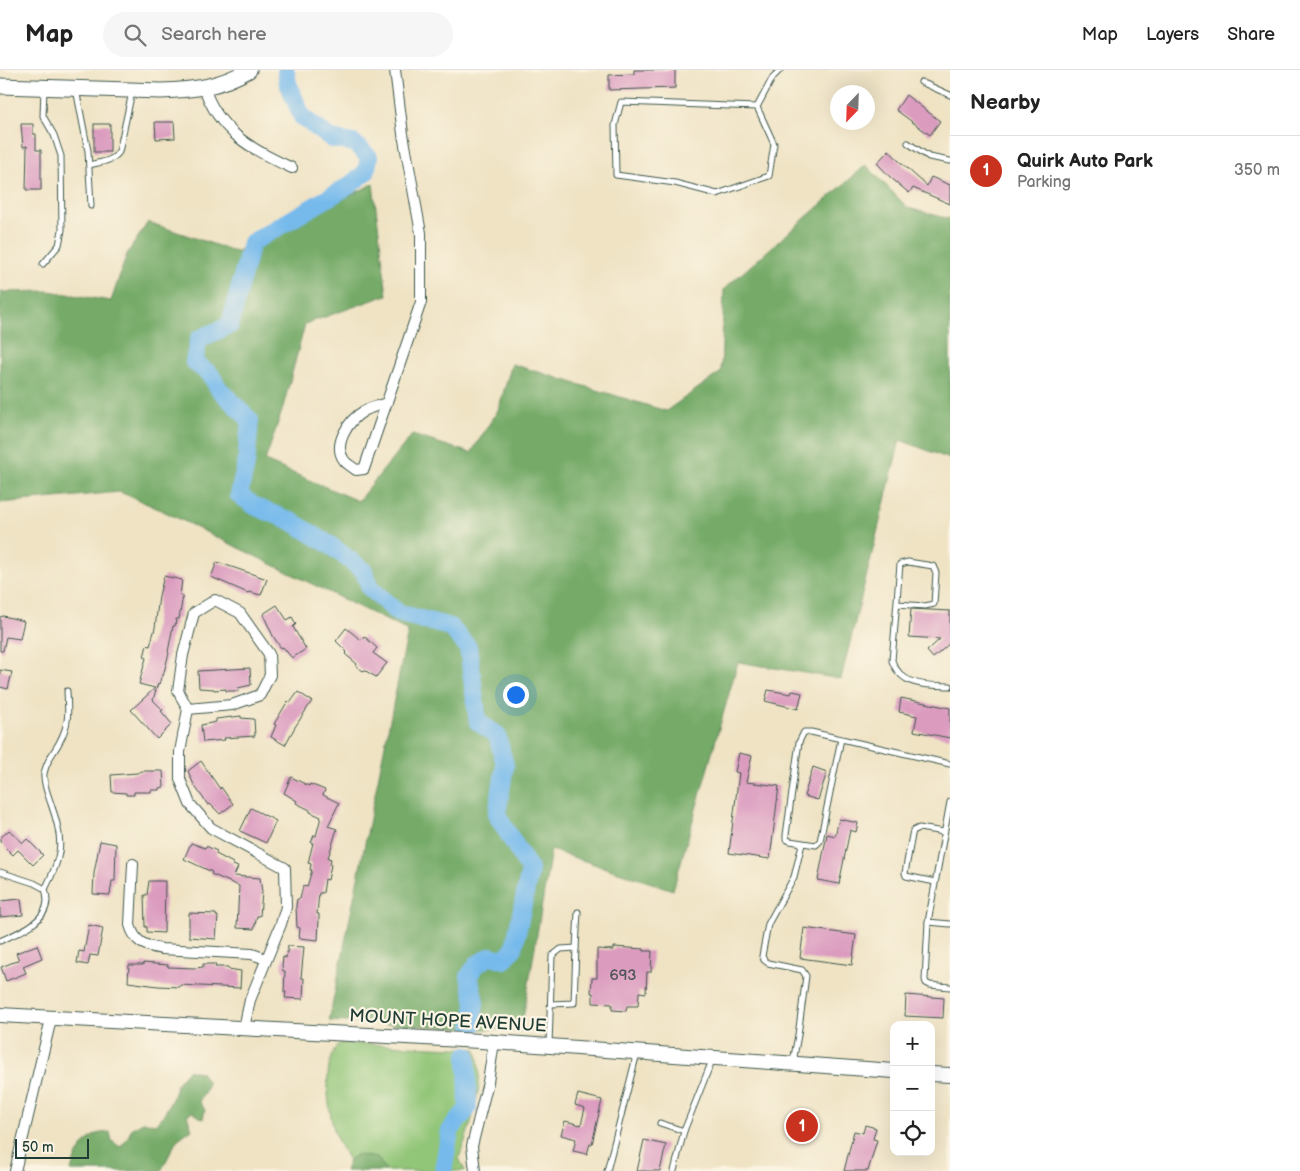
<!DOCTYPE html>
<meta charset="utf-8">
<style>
:root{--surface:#fff;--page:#f6f6f6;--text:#222;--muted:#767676;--line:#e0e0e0;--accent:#c8321e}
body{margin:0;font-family:"Balsamiq Sans",sans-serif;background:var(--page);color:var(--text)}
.controls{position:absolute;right:15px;bottom:15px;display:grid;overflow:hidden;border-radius:10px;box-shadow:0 5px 20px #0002}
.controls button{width:45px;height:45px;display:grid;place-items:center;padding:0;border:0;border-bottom:1px solid var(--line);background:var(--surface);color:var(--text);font:25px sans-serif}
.compass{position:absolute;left:830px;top:15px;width:45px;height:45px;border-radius:50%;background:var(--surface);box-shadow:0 5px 20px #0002;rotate:203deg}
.scale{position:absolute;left:15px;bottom:12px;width:74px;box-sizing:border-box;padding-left:5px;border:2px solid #1f3d34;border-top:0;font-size:14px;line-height:18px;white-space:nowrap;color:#1f3d34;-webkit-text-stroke:4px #fcf5e5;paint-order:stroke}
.you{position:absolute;left:515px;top:624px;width:18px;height:18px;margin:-12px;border:4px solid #fff;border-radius:50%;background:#1a73e8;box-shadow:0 0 0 8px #1a73e833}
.badge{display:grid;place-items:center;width:32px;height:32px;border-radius:50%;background:var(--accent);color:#fff;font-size:16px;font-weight:700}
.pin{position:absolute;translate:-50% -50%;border:2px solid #fff;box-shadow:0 1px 5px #0006}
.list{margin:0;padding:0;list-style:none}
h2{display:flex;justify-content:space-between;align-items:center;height:65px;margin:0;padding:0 20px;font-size:21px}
h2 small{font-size:16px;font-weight:400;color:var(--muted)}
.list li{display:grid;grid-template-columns:32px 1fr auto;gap:15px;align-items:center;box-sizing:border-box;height:70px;padding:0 20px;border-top:1px solid var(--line)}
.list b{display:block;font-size:19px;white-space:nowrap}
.list p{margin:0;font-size:16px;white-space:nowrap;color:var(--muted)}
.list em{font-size:16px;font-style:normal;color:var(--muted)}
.icon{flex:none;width:28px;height:28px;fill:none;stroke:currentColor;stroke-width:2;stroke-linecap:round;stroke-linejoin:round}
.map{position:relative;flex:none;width:950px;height:1101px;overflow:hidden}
header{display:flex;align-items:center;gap:30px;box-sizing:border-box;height:70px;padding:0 25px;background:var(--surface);border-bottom:1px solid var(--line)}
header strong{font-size:24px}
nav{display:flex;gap:28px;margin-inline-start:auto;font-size:18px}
.search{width:350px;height:45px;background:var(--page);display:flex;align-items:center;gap:12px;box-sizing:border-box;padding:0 18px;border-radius:28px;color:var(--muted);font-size:19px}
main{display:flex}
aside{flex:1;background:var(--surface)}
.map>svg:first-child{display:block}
.green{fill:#91c577;stroke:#588156}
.forest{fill:#74aa68;stroke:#4a744e}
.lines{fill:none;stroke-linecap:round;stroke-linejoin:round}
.river{stroke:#76baec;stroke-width:18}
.building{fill:#db9bbf}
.lane-casing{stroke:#3e564a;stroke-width:7}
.street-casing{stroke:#3e564a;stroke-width:12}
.secondary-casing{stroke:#3e564a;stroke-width:16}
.primary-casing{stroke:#3e564a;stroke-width:17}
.lane{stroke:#fff;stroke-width:5}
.street{stroke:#fff;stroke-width:10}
.secondary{stroke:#fff;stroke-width:14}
.primary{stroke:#fff;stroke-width:15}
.labels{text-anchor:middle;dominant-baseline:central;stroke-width:4.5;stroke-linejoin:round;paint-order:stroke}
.number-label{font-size:15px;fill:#4e5457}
.street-label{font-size:18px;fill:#1f3d34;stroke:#fcf5e5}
</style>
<header>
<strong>Map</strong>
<div class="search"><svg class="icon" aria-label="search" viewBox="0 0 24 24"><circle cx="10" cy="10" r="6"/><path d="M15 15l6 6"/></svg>Search here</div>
<nav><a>Map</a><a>Layers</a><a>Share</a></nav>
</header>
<main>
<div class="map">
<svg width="950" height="1101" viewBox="0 0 950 1101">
<rect width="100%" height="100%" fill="#fcf5e5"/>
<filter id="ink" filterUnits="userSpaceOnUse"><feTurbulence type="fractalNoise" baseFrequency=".02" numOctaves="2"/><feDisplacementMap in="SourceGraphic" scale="10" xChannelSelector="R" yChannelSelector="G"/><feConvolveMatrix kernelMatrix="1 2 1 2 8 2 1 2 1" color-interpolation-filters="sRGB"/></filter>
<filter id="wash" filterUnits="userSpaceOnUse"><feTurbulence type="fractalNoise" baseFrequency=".0096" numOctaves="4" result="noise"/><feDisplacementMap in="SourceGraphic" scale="20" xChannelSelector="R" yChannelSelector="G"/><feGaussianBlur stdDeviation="1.12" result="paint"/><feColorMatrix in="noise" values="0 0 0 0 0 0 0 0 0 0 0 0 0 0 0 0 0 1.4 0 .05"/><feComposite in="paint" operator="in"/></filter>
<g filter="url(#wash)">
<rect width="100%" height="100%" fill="#efe3c4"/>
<!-- green -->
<path class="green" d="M341,973L476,979C486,1017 471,1053 459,1088L465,1101H387L377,1088L356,1085L349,1090C345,1083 340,1077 337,1069C329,1049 319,987 341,973Z"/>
<!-- forest -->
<g class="forest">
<path d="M866,95L908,138L950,149V389L900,370L841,609L738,592L673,820L551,780L521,961L329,951L408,561L161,440L120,422L0,433V222L48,221L111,231L127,184L148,152L236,182L373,114L387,225L305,254L282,341L265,391L358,431L412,365L471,383L498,340L512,294L666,341L721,302L724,219Z"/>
<path d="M188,1000L201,1002L208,1013L204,1024L199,1031L205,1040L203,1049L192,1042L187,1045L192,1059L177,1070L161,1101H71C73,1089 85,1069 97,1064C101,1062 106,1063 110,1062L112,1071L120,1077L127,1069L132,1058L143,1052L155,1054L163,1046L173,1027L177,1013Z"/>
<path d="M356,1085L377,1088L387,1101H345L349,1090Z"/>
</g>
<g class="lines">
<!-- river -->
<g class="river">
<path d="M286,2L288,13L302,47L332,69L354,73L369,87L366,102L350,115L251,173L230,255L199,269L194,292L210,304L219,319L250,350L246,394L239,425L256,437L291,451L330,475L364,501L370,518L398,543L450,557L468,577L478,652L497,665L505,695L497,745L530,800L514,878L504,890L491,886L477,894L469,906L475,932L472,958"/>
<path d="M443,1101L450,1061L468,1038L467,985"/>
</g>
</g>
<g id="blocks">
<!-- building -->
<g class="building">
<path d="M634,0H675V18L609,20V5L634,4Z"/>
<path d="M906,25L940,51L930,65L896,40Z"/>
<path d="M155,52H174L175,68L156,69Z"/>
<path d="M21,54H33V64H36V80H41V120H26L27,76L23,77Z"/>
<rect x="94" y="54" width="16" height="28"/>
<path d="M889,80L899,91L927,116L931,107L950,115V134L913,118L909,123L890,107L877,93Z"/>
<path d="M217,492L267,509L261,525L249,522L248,523L211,507Z"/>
<path d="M164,506L182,510L180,525L183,526L179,549H176L175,556H173L168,582L169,583L163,606L162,605L159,614L158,613L153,630L163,640L161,641L172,654L157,669L131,640L155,618L139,614L146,588L144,587L147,575L150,576L155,558L159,526Z"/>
<path d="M277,535L287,550L292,547L296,554L293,557L306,579L292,588L283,577L281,578L273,566L263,544Z"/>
<path d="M911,539L950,541V573L933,588L927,581L940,569L909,567Z"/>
<path d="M3,546L24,551L20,569L6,567L3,581H0V547Z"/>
<path d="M346,558L361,570L364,566L377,578L373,583L387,593L376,607L364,600L363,601L356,596L357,594L345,584L347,582L336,571Z"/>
<path d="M250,598L251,615L238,618L239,621H226V619L214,620V619L199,618L198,601Z"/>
<path d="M0,600L12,602L8,619L0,617Z"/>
<path d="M768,620L791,624L792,621L802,623L798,639L765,631Z"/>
<path d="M298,622L312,631L295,657L285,675L271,667L276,655L274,654L283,639L288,631L290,633Z"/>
<path d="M901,628L950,638V668L914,661L917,646L899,642Z"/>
<path d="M241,646V648L254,649L255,666L224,668L225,670L203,672L201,655L216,652V649Z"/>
<path d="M739,683L752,686L746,712L779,716L770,789L729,783L739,703L735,702Z"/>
<path d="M201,691L220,719L221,717L233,734L220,744L210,734L208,735L194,715L188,701Z"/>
<path d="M813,697L827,702L818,730L804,726Z"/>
<path d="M142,701H163L164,717L159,718V720H151V722H134V725H126V723L112,722L111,705L137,703Z"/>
<path d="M291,707L309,716L310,714L325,720L323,725L339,733L328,756L337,759L328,788L331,789L330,795H331L328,810L325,809L323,823H319L317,844H319V849L318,870L299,868L300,858L297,857L296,836L297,829H300L303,816L307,817L312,800H310L311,794L308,793L313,773H311L314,765L316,766L321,747L310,742V740L296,733L297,731L284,723Z"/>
<path d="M251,738L276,751L266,773L240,761Z"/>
<path d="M839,749L858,753L856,762L850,760L839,814L818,810L827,764L835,766Z"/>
<path d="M9,760L23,773L27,769L43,785L33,795L18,780L13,785L0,772V768Z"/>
<path d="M100,771L116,774L115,811H112L110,825L93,824L94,803Z"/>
<path d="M191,773L205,778L206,776L217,781L216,784L233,793V795L238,797L234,806L260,808L262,822L260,846H257L254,859L237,858L239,816L211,804L212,802L184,789Z"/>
<path d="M149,811H165L164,863L147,862V857H145L144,825H147Z"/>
<path d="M21,829L23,845L0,847V831Z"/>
<path d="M189,843L216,844V846H218L216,869L189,867Z"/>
<path d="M89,855L103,858L98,886L90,885L88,895L77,893L79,881L84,882Z"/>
<path d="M804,858L856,865L852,895L800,888Z"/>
<path d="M37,875L42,888L23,896L26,903L6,911L1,897L19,890L16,883Z"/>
<path d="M288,876L304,877L301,908H304L303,929L285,928L286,922H284L285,901H283L282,896L283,887L286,888Z"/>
<path d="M614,877L644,879V881H652L651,902H647L646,923L639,922L638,936H627L626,941L612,940V934L593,933V923H591L592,908H597V879L614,880Z"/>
<path d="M143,893L168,895V897L195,898L203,897V894H216L215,897H228V899L241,901L240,918L180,915V917L158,916L128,912L129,895H143Z"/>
<path d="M906,925L944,928L943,948L905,946Z"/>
<path d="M578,1024L602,1030L592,1074H590L587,1084L573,1081L576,1069L561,1065L565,1051L581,1055L585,1038L575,1035Z"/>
<path d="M865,1055L876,1058L873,1069L877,1070L868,1101H844L854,1061L863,1063Z"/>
<path d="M644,1070L666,1075L660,1101H637Z"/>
</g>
</g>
</g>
<g filter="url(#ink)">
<use href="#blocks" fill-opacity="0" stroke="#3e564a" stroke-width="1"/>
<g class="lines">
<!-- lane casing -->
<g class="lane-casing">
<g id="lane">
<path d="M921,12L950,25"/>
<path d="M76,19L88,81L91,136"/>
<path d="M757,37L621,32L615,55L616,105L675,113L717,124L769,106L774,74L757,37L773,7L780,0"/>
<path d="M908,73L929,87L950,91"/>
<path d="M89,95C100,92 112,92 119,82L132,22"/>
<path d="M43,194L59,175L62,160L61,86L54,65L43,46L44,18"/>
<path d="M897,534L925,536L934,534L936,503L933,496L908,492L900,494L892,591C902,617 926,615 950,616"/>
<path d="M841,669L820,771L816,775L790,771L786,769V765L799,672L804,662H811L950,694"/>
<path d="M950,732L928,852L925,910L926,913L930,915L950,917"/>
<path d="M0,802L34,813L45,819"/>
<path d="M935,812L906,806L905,803L912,765L913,761L919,758L944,762"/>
<path d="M928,852L950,854"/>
<path d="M0,871C17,863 46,853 47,831C47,827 46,822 45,819C63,785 64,770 51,734C48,725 43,713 44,704C46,691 53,684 59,673C70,653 68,642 67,621"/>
<path d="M551,934L574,933L576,878"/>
<path d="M549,975L552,886L561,879L576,878L578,842"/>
<path d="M793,992L798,965L806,906L802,900L768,893L764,890L762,886L768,854L794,807L802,774"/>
<path d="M660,1053L684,1061L713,988"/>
<path d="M607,1101L637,983"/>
<path d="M674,1101L684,1061"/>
</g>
</g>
<!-- street casing -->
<g class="street-casing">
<g id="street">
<path d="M204,17C218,61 252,80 292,98"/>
<path d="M387,333C379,335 371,337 364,341C350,349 332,374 344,390C346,394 353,397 356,400L364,399L421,232V163L403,64L395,0"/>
<path d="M188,639L232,635L260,625L270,605L269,584L240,543L215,530L194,543L183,585L178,621L188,639L180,682V709L190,734L211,758L285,798L286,837L281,854L250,930L244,958"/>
<path d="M133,794L130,855C135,873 145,876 162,879L252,884L266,889"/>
<path d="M15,1101L51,949"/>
<path d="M475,1101L472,1076L488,1012L494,972"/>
</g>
</g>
<!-- secondary casing -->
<g class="secondary-casing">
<g id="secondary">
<path d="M0,945L480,971L894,1001"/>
<path d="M931,1004L950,1005"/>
</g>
</g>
<!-- primary casing -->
<g class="primary-casing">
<path id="primary" d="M0,16L161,21C194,20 219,17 249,0"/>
</g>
<!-- lane -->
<use href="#lane" class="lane"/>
<!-- street -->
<use href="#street" class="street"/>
<!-- secondary -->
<use href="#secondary" class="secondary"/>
<!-- primary -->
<use href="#primary" class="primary"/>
</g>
</g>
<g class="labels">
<!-- number labels -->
<g class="number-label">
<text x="623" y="905">693</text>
</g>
<!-- street labels -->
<g class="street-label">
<text transform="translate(448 951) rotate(3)">MOUNT HOPE AVENUE</text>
</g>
</g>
</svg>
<div class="controls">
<button>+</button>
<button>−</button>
<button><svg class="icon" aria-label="locate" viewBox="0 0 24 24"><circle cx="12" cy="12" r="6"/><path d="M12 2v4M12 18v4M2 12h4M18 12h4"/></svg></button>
</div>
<svg class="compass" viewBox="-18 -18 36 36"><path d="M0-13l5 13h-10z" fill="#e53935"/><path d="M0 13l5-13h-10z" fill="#767676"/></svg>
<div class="scale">50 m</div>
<div class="you"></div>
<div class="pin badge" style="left:802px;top:1056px">1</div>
</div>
<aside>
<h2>Nearby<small></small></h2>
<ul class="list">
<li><span class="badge">1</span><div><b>Quirk Auto Park</b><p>Parking</p></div><em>350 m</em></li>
</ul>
</aside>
</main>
